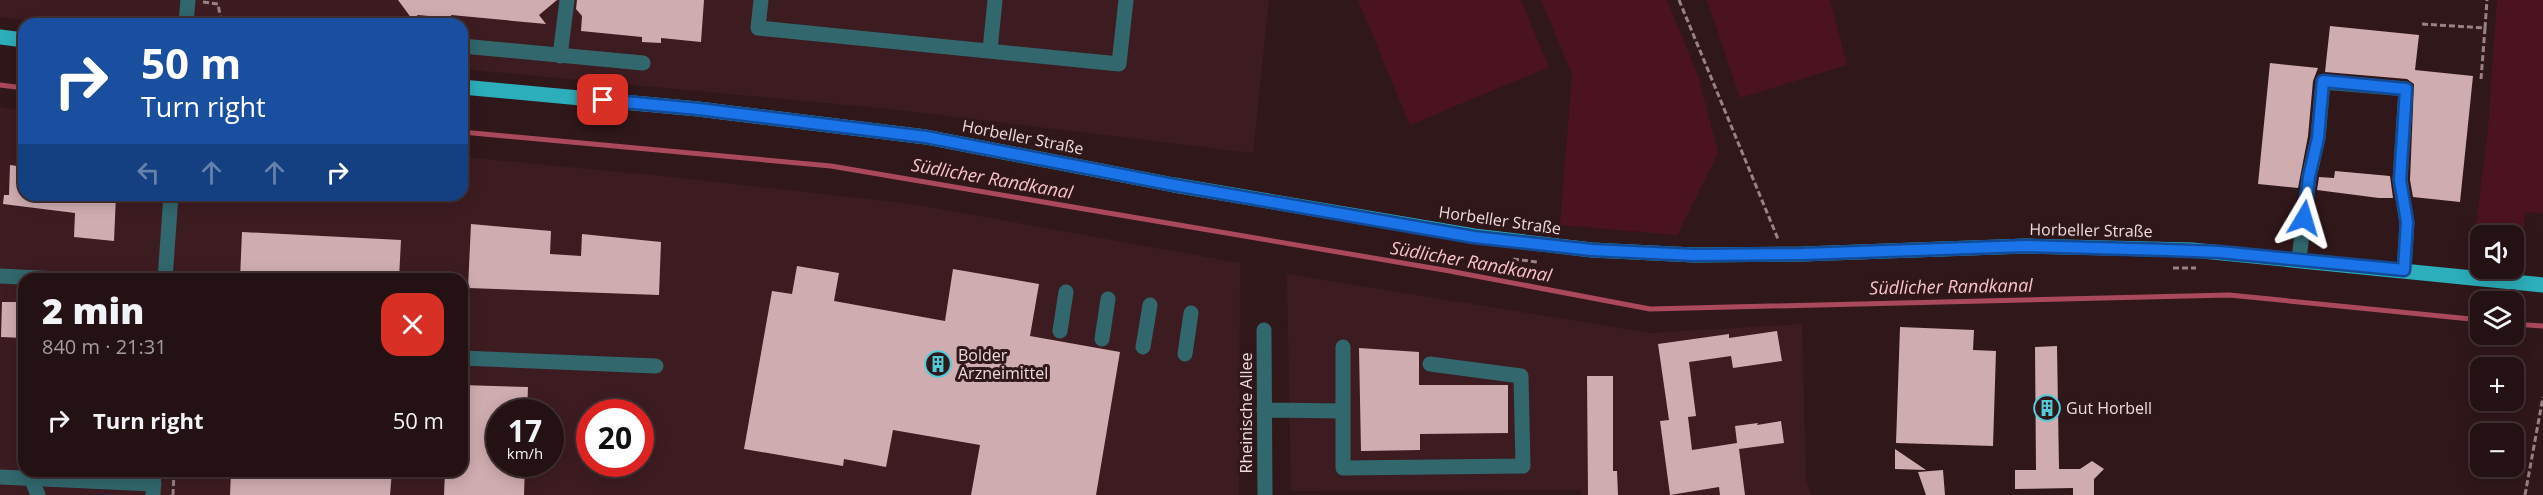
<!DOCTYPE html>
<meta charset="utf-8">
<style>
body{margin:0;font-family:"Open Sans",sans-serif;background:#301f22;color:#f1f3f6;height:100vh;display:flex;flex-direction:column;font-size:22px;white-space:nowrap}
*{box-sizing:border-box;margin:0}
p{font-size:20px;color:#a39da0}
.icon{flex:none;width:33px;height:33px;fill:none;stroke:currentColor;stroke-width:2;stroke-linecap:round;stroke-linejoin:round}
.map{position:relative;flex:1;overflow:hidden}
.side{position:absolute;left:18px;top:273px;width:450px;height:204px;display:flex;flex-direction:column;background:#241114;border-radius:18px;box-shadow:0 3px 15px #0003,0 0 0 2px #413134}
.side>*{flex:none}
.guide{position:absolute;left:18px;top:18px;width:450px;height:183px;border-radius:18px;box-shadow:0 3px 15px #0003,0 0 0 2px #413134;background:#1a4fa0;color:#fff;overflow:hidden}
.fabs{position:absolute;left:2470px;top:225px;display:grid;gap:12px}
.fabs a{display:grid;place-items:center;width:54px;height:54px;border-radius:12px;background:#241114;box-shadow:0 3px 15px #0003,0 0 0 2px #413134;font-size:30px}
.speed{position:absolute;left:486px;top:399px;display:flex;gap:12px;font-size:30px;font-weight:700;text-align:center}
.speed>*{display:grid;place-content:center;width:78px;height:78px;border-radius:50%;background:#241114;box-shadow:0 3px 15px #0003,0 0 0 2px #413134;line-height:1}
.speed small{font-size:15px;font-weight:400}
.speed .limit{border:9px solid #d22;background:#fff;color:#111}
.pin{position:absolute;display:grid;place-items:center;width:51px;height:51px;color:#fff;margin:-26px;border-radius:12px;box-shadow:0 3px 9px #0006}
.me{position:absolute;width:66px;margin:-33px;rotate:7deg;stroke-linejoin:round;filter:drop-shadow(0 0 4px #0008)}
.turn{display:flex;align-items:center;gap:21px;height:126px;padding:0 24px;font-size:27px}
.turn .icon{width:78px;height:78px;stroke-width:2.5}
.turn b{display:block;font-size:42px;line-height:51px}
.lanes{display:flex;align-items:center;height:57px;padding:0 24px;background:#0003;justify-content:center;gap:30px;direction:ltr}
.lanes .off{opacity:.35}
.round{display:grid;place-items:center;flex:none;width:63px;height:63px;border-radius:18px;background:#301f22}
.overview{display:flex;align-items:center;justify-content:space-between;height:102px;padding:0 24px}
h1{font-size:36px;font-weight:800;line-height:45px}
ul{padding:0;list-style:none}
li{display:flex;align-items:center;gap:18px;height:90px;padding:0 24px}
li div{flex:1}
li b{display:block;font-size:22px}
li em{font-style:normal}
.map>svg:first-child{display:block}
.built{fill:#3d1c21;fill-rule:evenodd}
.green{fill:#4b131f}
.lines{fill:none;stroke-linecap:round;stroke-linejoin:round}
.stream{stroke:#aa495b;stroke-width:5}
.building{fill:#cfacaf}
.path{stroke:#988285;stroke-width:3;stroke-dasharray:6 3;stroke-linecap:butt}
.minor{stroke:#31676d;stroke-width:15}
.major{stroke:#2caebb;stroke-width:15}
.route-casing{stroke:#114b97;stroke-width:15}
.route{stroke:#1a73e8;stroke-width:10}
.labels{text-anchor:middle;stroke-width:6;stroke-linejoin:round;paint-order:stroke}
.street-label{font-size:16px;fill:#eedbdd;stroke:#30171a}
.poi-label{font-size:16px;fill:#eedbdd;stroke:#30171a;text-anchor:start}
.water-label{font-size:18px;font-style:italic;fill:#fac3c9;stroke:#30171a}
</style>
<div class="map">
<svg width="2543" height="495" viewBox="0 0 2543 495">
<rect width="100%" height="100%" fill="#30171a"/>
<path class="built" d="M0,0H1269L1253,153L890,109L462,69V24H52L0,17Z
M0,107L24,111V195H462V157L662,176L912,204L1240,263L1239,495H0ZM24,279H462V471H24ZM500,412H550V464H500ZM590,412H640V464H590Z
M1287,274L1651,333L1802,324L1806,479L1811,495H1581L1580,490L1291,491Z"/>
<path class="green" d="M1358,0H1521L1549,67L1410,125Z
M1541,0H1667L1699,78L1718,153L1677,235L1560,225L1572,74Z
M1707,0H1830L1847,65L1740,98Z
M2497,0H2543V213L2525,212L2522,266L2514,265V236H2481V260L2472,259L2488,128Z"/>
<g class="lines">
<path class="stream" d="M0,85L24,88
M462,132L831,166L1444,270L1650,309L2229,295L2481,320
M2514,324L2543,326"/>
</g>
<path class="building" d="M398,0H557L539,15L546,24L451,15V18L418,15L412,19Z
M577,0H704L701,42L661,38V43L642,42V37L581,31L582,16L576,9Z
M2330,26L2419,35L2415,70L2473,76L2460,202L2413,197L2410,180L2414,84L2407,79L2325,72Z
M2270,63L2318,68L2313,81L2308,136L2298,188L2258,184Z
M10,165L24,167V195H116L114,241L74,237L75,213L3,204L4,195H9Z
M2335,171L2390,176L2393,198H2379L2317,190L2319,177L2334,178Z
M471,224L551,231L550,254L581,256L582,234L661,242L659,295L468,288Z
M242,232L401,240L399,279H240Z
M797,266L839,273L834,301L945,321L953,269L1039,284L1030,336L1120,352L1096,495H971L980,445L893,430L886,467L844,459L843,466L744,449L772,291L792,294Z
M2,302H24V338L1,337Z
M1900,327L1974,330L1973,350L1996,351L1993,446L1896,443Z
M1777,331L1782,361L1733,368L1731,356L1689,362L1696,416L1688,417L1692,450L1737,443L1735,426L1758,423L1757,425L1781,421L1784,443L1739,449L1745,495H1720L1719,487L1670,495L1660,421L1669,420L1658,344L1729,334V338Z
M2057,346L2059,469H2080L2092,461L2104,469L2094,479V495H2073V488L2015,489V470H2036L2035,347Z
M1359,348L1419,352V385H1508V433L1420,434V450L1361,451Z
M1587,376H1613V471H1617L1618,495H1588Z
M462,385L528,387L527,412H500V464H525L524,495H444L445,471H462Z
M1895,449L1926,470L1895,469Z
M1943,470L1945,495H1926L1918,472Z
M231,471H392L390,495H230Z"/>
<g class="lines">
<path class="path" d="M1679,0L1778,239
M203,2L218,4L221,21L229,22
M2422,24L2485,28L2487,0
M2481,79L2485,28
M1513,259L1537,262
M2173,268H2196
M173,495L174,471
M2525,495L2543,397"/>
<path class="minor" d="M761,0L758,28L1119,64L1126,0
M186,24L188,0
M245,24H247
M462,46L643,63
M990,50L995,0
M560,56L567,0
M2299,259L2309,177L2318,138L2323,82L2406,89L2400,180L2407,223L2404,270
M0,276L60,279
M165,279L171,195
M1264,330L1265,495
M1060,331L1066,292
M1102,339L1108,299
M1143,347L1150,305
M1343,347V411
M1185,354L1191,313
M462,358L656,366
M1264,410L1343,411V468L1523,466L1521,376L1430,364
M0,477L154,484
M31,478L38,495
M153,495L154,471"/>
<path class="major" d="M0,37L24,40
M462,87L698,109L926,137L1174,185L1474,236L1592,250L1694,255L1803,254L2026,246L2192,250L2543,285"/>
</g>
<g class="lines">
<g class="route-casing">
<path id="route" d="M603,100L698,109L926,137L1174,185L1474,237L1592,250L1694,255L1803,254L2026,246L2168,250L2219,252L2404,270L2407,222L2400,180L2406,89L2323,81L2318,138L2309,177L2304,218"/>
</g>
<use href="#route" class="route"/>
</g>
<defs>
<g id="building-ring" transform="scale(1.35)"><circle r="9.5" fill="#30171a" stroke="#52cbd8" stroke-width="1.5"/><path d="M-4-6H4V6H1V3H-1V6H-4ZM-2.5-4.3h1.7v1.8h-1.7ZM.8-4.3h1.7v1.8H.8ZM-2.5-1h1.7V.8h-1.7ZM.8-1h1.7V.8H.8Z" fill="#52cbd8"/></g>
</defs>
<g fill-rule="evenodd">
<use href="#building-ring" x="938" y="364"/>
<use href="#building-ring" x="2047" y="408"/>
</g>
<g class="labels">
<g class="street-label">
<text transform="translate(1023 137) rotate(11)" y="6">Horbeller Straße</text>
<text transform="translate(1500 220) rotate(8)" y="6">Horbeller Straße</text>
<text transform="translate(2091 230) rotate(1)" y="6">Horbeller Straße</text>
<text transform="translate(1246 413) rotate(-90)" y="6">Rheinische Allee</text>
</g>
<g class="poi-label">
<text x="958" y="361">Bolder<tspan x="958" dy="18">Arzneimittel</tspan></text>
<text x="2066" y="414">Gut Horbell</text>
</g>
<g class="water-label">
<text transform="translate(992 179) rotate(10)" y="6">Südlicher Randkanal</text>
<text transform="translate(1471 262) rotate(10)" y="6">Südlicher Randkanal</text>
<text transform="translate(1951 287) rotate(-1)" y="6">Südlicher Randkanal</text>
</g>
</g>
</svg>
<div class="fabs">
<a><svg class="icon" aria-label="sound" viewBox="0 0 24 24"><path d="M4 9h4l5-4v14l-5-4H4zM17 9q2 3 0 6"/></svg></a>
<a><svg class="icon" aria-label="layers" viewBox="0 0 24 24"><path d="M12 4l9 5-9 5-9-5zM3 14l9 5 9-5"/></svg></a>
<a>+</a>
<a>−</a>
</div>
<div class="speed"><div>17<small>km/h</small></div><div class="limit">20</div></div>
<div class="pin" style="left:603px;top:100px;background:#d93025"><svg class="icon" aria-label="arrive" viewBox="0 0 24 24"><path d="M6 21V4h12l-3 4 3 4H6"/></svg></div>
<svg class="me" style="left:2304px;top:218px" viewBox="-20 -20 40 40"><path d="M0-17L14 15 0 8-14 15z" fill="#1a73e8" stroke="#fff" stroke-width="4"/></svg>
<div class="guide">
<div class="turn"><svg class="icon" aria-label="right" viewBox="0 0 24 24"><path d="M7 20v-9h11M14 6l5 5-5 5"/></svg><div><b>50 m</b>Turn right</div></div>
<div class="lanes"><svg class="icon off" aria-label="left" viewBox="0 0 24 24"><path d="M17 20v-9H6M10 6l-5 5 5 5"/></svg><svg class="icon off" aria-label="ahead" viewBox="0 0 24 24"><path d="M12 20V5M6 11l6-6 6 6"/></svg><svg class="icon off" aria-label="ahead" viewBox="0 0 24 24"><path d="M12 20V5M6 11l6-6 6 6"/></svg><svg class="icon" aria-label="right" viewBox="0 0 24 24"><path d="M7 20v-9h11M14 6l5 5-5 5"/></svg></div>
</div>
<section class="side">
<div class="overview"><div><h1>2 min</h1><p>840 m · 21:31</p></div><a class="round" style="background:#d93025;color:#fff"><svg class="icon" aria-label="close" viewBox="0 0 24 24"><path d="M6 6l12 12M18 6L6 18"/></svg></a></div>
<ul>
<li><svg class="icon" aria-label="right" viewBox="0 0 24 24"><path d="M7 20v-9h11M14 6l5 5-5 5"/></svg><div><b>Turn right</b></div><em>50 m</em></li>
</ul>
</section>
</div>
